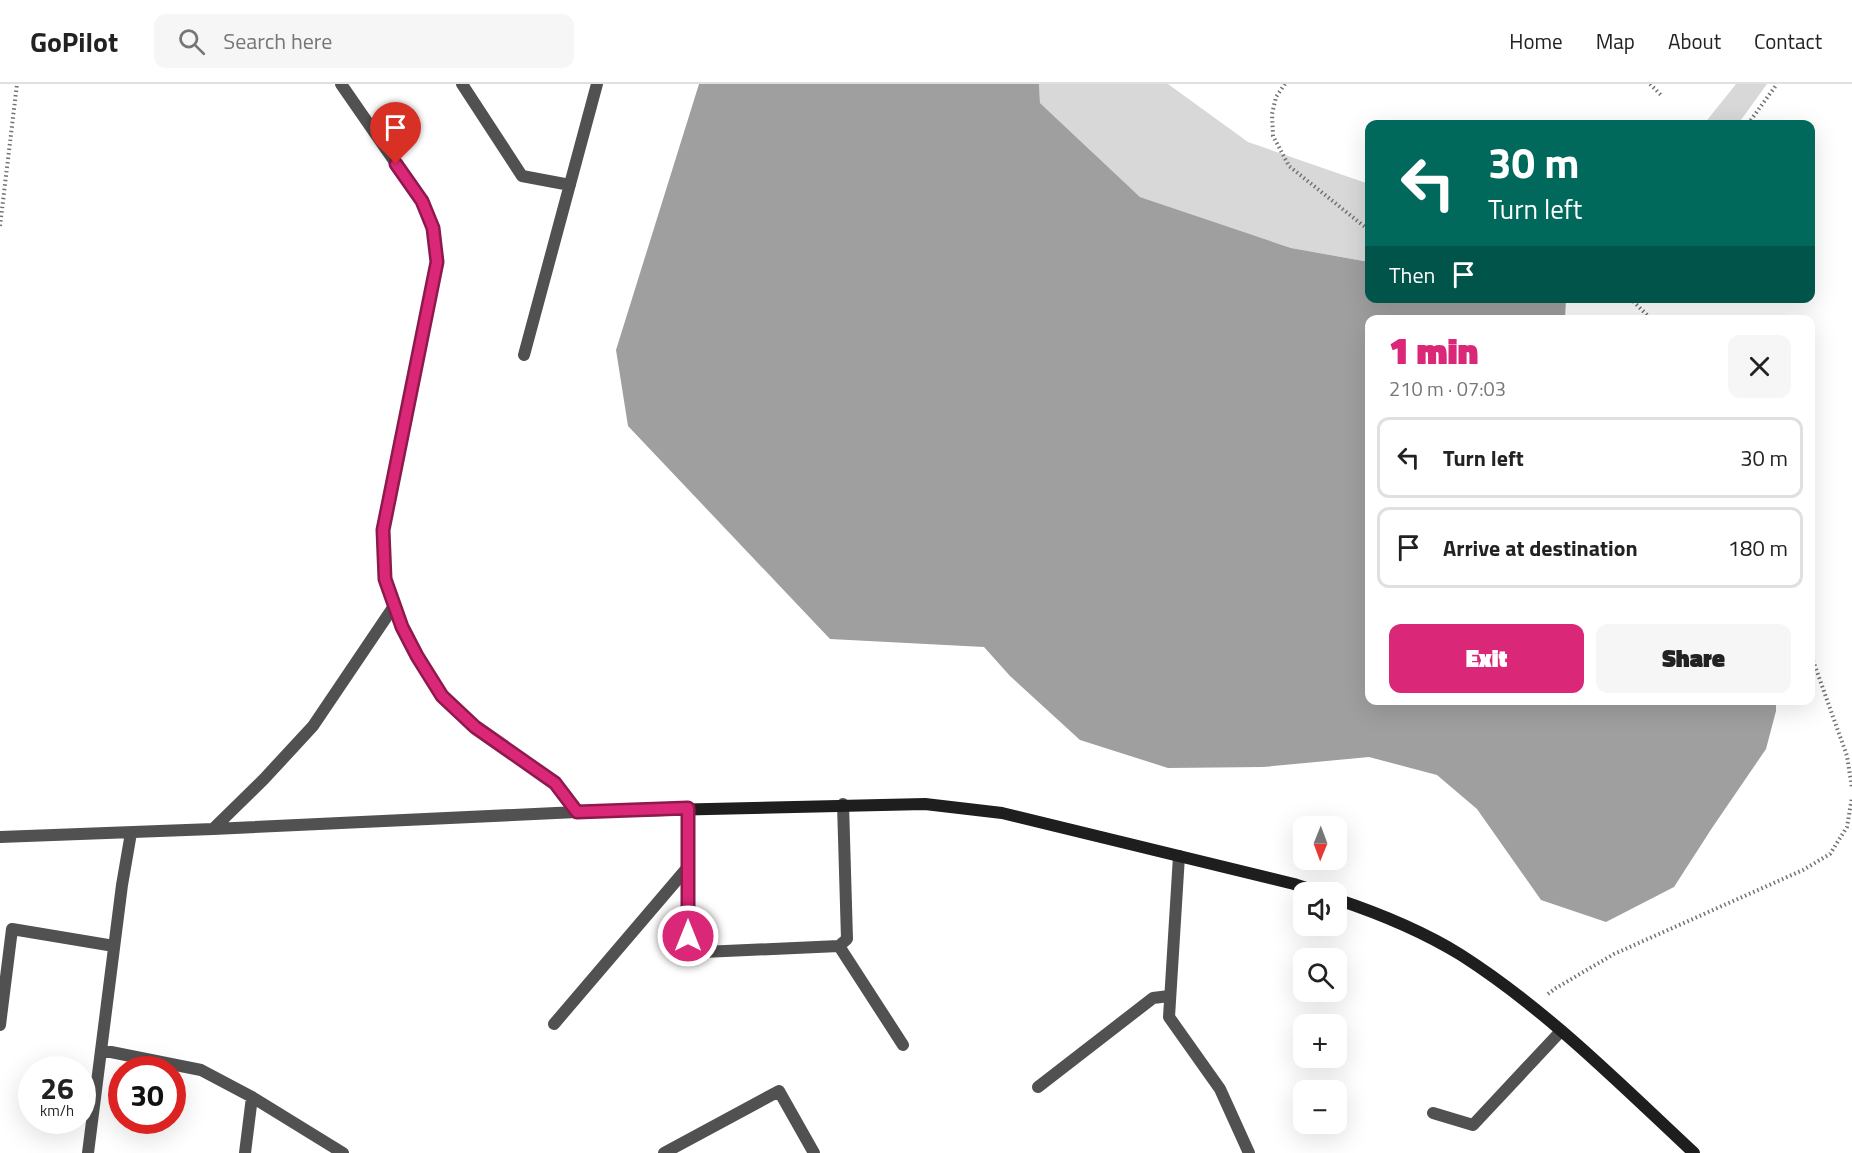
<!DOCTYPE html>
<meta charset="utf-8">
<style>
body{margin:0;font-family:"Titillium Web",sans-serif;background:#f6f6f6;color:#222;height:100vh;display:flex;flex-direction:column;font-size:22px;white-space:nowrap}
*{box-sizing:border-box;margin:0}
p{font-size:20px;color:#767676}
.icon{flex:none;width:33px;height:33px;fill:none;stroke:currentColor;stroke-width:2;stroke-linecap:round;stroke-linejoin:round}
.map{position:relative;flex:1;overflow:hidden}
.drawer{position:absolute;left:1365px;top:231px;width:450px;height:390px;display:flex;flex-direction:column;background:#fff;border-radius:12px;box-shadow:0 6px 24px #0002}
.drawer>*{flex:none}
.guide{position:absolute;left:1365px;top:36px;width:450px;height:183px;border-radius:12px;box-shadow:0 6px 24px #0002;background:#00695c;color:#fff;overflow:hidden}
.needle{width:39px;rotate:181deg}
.controls{position:absolute;left:1293px;top:732px;display:grid;gap:12px}
.controls a{display:grid;place-items:center;width:54px;height:54px;border-radius:12px;background:#fff;box-shadow:0 6px 24px #0002;font-size:30px}
.speed{position:absolute;left:18px;top:972px;display:flex;gap:12px;font-size:30px;font-weight:700;text-align:center}
.speed>*{display:grid;place-content:center;width:78px;height:78px;border-radius:50%;background:#fff;box-shadow:0 6px 24px #0002;line-height:1}
.speed small{font-size:15px;font-weight:400}
.speed .limit{border:9px solid #d22;background:#fff;color:#111}
.pin{position:absolute;display:grid;place-items:center;width:51px;height:51px;color:#fff;margin:-62px -26px;border-radius:50% 50% 50% 0;rotate:-45deg;box-shadow:0 0 6px #0007}
.pin .icon{rotate:45deg}
.me{position:absolute;width:66px;margin:-33px;rotate:0deg;stroke-linejoin:round;filter:drop-shadow(0 0 4px #0008)}
.turn{display:flex;align-items:center;gap:21px;height:126px;padding:0 24px;font-size:27px}
.turn .icon{width:78px;height:78px;stroke-width:2.5}
.turn b{display:block;font-size:42px;line-height:51px}
.then{display:flex;align-items:center;height:57px;padding:0 24px;background:#0003;gap:12px;font-size:22px}
.round{display:grid;place-items:center;flex:none;width:63px;height:63px;border-radius:12px;background:#f6f6f6}
.head{display:flex;align-items:center;justify-content:space-between;height:102px;padding:0 24px}
h1{font-size:36px;font-weight:800;line-height:45px;color:#db2777}
.cta{display:flex;gap:12px;margin-top:auto;padding:12px 24px}
.cta a{flex:1;height:69px;border-radius:12px;background:#db2777;color:#fff;font-size:24px;font-weight:800;line-height:69px;text-align:center}
.cta a+a{background:#f6f6f6;color:#222}
ul{padding:0;list-style:none}
li{display:flex;align-items:center;gap:18px;height:81px;margin:0 12px 9px;padding:0 12px;border:3px solid #e0e0e0;border-radius:12px}
li div{flex:1}
li b{display:block;font-size:22px}
li em{font-style:normal}
header{display:flex;align-items:center;gap:36px;box-sizing:border-box;height:84px;padding:0 30px;background:#fff;border-bottom:2px solid #e0e0e0}
header strong{font-size:28px}
nav{display:flex;gap:33px;margin-inline-start:auto;font-size:21px}
.search{width:420px;height:54px;background:#f6f6f6;display:flex;align-items:center;gap:15px;box-sizing:border-box;padding:0 21px;border-radius:12px;color:#767676;font-size:22px}
.map>svg:first-child{display:block}
.green{fill:#d8d8d8}
.water{fill:#9f9f9f}
.lines{fill:none;stroke-linecap:round;stroke-linejoin:round}
.path{stroke:#737373;stroke-width:4;stroke-dasharray:1.5 3;stroke-linecap:butt}
.street{stroke:#515151;stroke-width:12}
.secondary{stroke:#1e1e1e;stroke-width:12}
.route-casing{stroke:#8e194d;stroke-width:15}
.route{stroke:#db2777;stroke-width:10}
</style>
<header>
<strong>GoPilot</strong>
<div class="search"><svg class="icon" aria-label="search" viewBox="0 0 24 24"><circle cx="10" cy="10" r="6"/><path d="M15 15l6 6"/></svg>Search here</div>
<nav><a>Home</a><a>Map</a><a>About</a><a>Contact</a></nav>
</header>
<div class="map">
<svg width="1852" height="1069" viewBox="0 0 1852 1069">
<rect width="100%" height="100%" fill="#fff"/>
<path class="green" d="M1039,0H1168L1248,58L1369,100V178L1291,164L1140,113L1040,19Z
M1736,0H1767L1738,40H1704Z"/>
<path class="water" d="M699,0H1039L1040,19L1140,113L1291,164L1369,178L1370,214L1566,215L1565,235L1370,236V616L1776,617V627L1766,665L1712,744L1674,803L1606,838L1541,816L1477,725L1437,691L1369,673L1263,683L1168,684L1080,656L1010,592L984,563L830,555L628,342L616,266Z"/>
<g class="lines">
<path class="path" d="M1285,0L1276,13L1272,30L1273,52L1289,82L1370,147
M1650,0L1662,12
M1748,40L1777,0
M0,142L17,0
M1630,214L1652,236
M1810,568L1847,672L1852,704
M1548,910L1556,904L1614,870L1803,786L1830,770L1847,743L1852,713"/>
<path class="street" d="M341,0L422,117L433,144L437,178L383,446L385,495L402,543L417,572L442,612L475,643L555,699L577,728
M462,0L522,92L570,101
M524,271L597,0
M688,724V852L703,868L839,862L847,855L843,720
M213,745L264,695L313,642L394,522
M0,753L213,745L577,728
M1179,772L1169,933L1220,1005L1249,1069
M839,862L903,961
M554,940L688,783
M0,941L12,845L114,862
M101,966L201,986L252,1013L343,1069
M1038,1003L1153,914L1169,912
M1433,1029L1473,1041L1561,947
M88,1069L122,801L131,749
M245,1069L252,1013
M664,1069L779,1007L814,1069"/>
<path class="secondary" d="M577,728L925,720L1002,729L1294,800L1318,808
M1336,815C1378,829 1424,848 1461,871C1547,926 1620,1000 1694,1069"/>
</g>
<g class="lines">
<g class="route-casing">
<path id="route" d="M396,80L422,117L433,144L437,178L383,446L385,495L402,543L417,572L442,612L475,643L555,699L577,728L688,724V852"/>
</g>
<use href="#route" class="route"/>
</g>
</svg>
<div class="controls">
<a><svg class="needle" viewBox="-14 -14 28 28"><path d="M0-13l5 13h-10z" fill="#e53935"/><path d="M0 13l5-13h-10z" fill="#767676"/></svg></a>
<a><svg class="icon" aria-label="sound" viewBox="0 0 24 24"><path d="M4 9h4l5-4v14l-5-4H4zM17 9q2 3 0 6"/></svg></a>
<a><svg class="icon" aria-label="search" viewBox="0 0 24 24"><circle cx="10" cy="10" r="6"/><path d="M15 15l6 6"/></svg></a>
<a>+</a>
<a>−</a>
</div>
<div class="speed"><div>26<small>km/h</small></div><div class="limit">30</div></div>
<div class="pin" style="left:396px;top:80px;background:#d93025"><svg class="icon" aria-label="arrive" viewBox="0 0 24 24"><path d="M6 21V4h12l-3 4 3 4H6"/></svg></div>
<svg class="me" style="left:688px;top:852px" viewBox="-20 -20 40 40"><circle r="17" fill="#db2777" stroke="#fff" stroke-width="3"/><path d="M0-11L8 9 0 5-8 9z" fill="#fff"/></svg>
<div class="guide">
<div class="turn"><svg class="icon" aria-label="left" viewBox="0 0 24 24"><path d="M17 20v-9H6M10 6l-5 5 5 5"/></svg><div><b>30 m</b>Turn left</div></div>
<div class="then">Then<svg class="icon" aria-label="arrive" viewBox="0 0 24 24"><path d="M6 21V4h12l-3 4 3 4H6"/></svg></div>
</div>
<section class="drawer">
<div class="head"><div><h1>1 min</h1><p>210 m · 07:03</p></div><a class="round"><svg class="icon" aria-label="close" viewBox="0 0 24 24"><path d="M6 6l12 12M18 6L6 18"/></svg></a></div>
<ul>
<li><svg class="icon" aria-label="left" viewBox="0 0 24 24"><path d="M17 20v-9H6M10 6l-5 5 5 5"/></svg><div><b>Turn left</b></div><em>30 m</em></li>
<li><svg class="icon" aria-label="arrive" viewBox="0 0 24 24"><path d="M6 21V4h12l-3 4 3 4H6"/></svg><div><b>Arrive at destination</b></div><em>180 m</em></li>
</ul>
<div class="cta"><a>Exit</a><a>Share</a></div>
</section>
</div>
